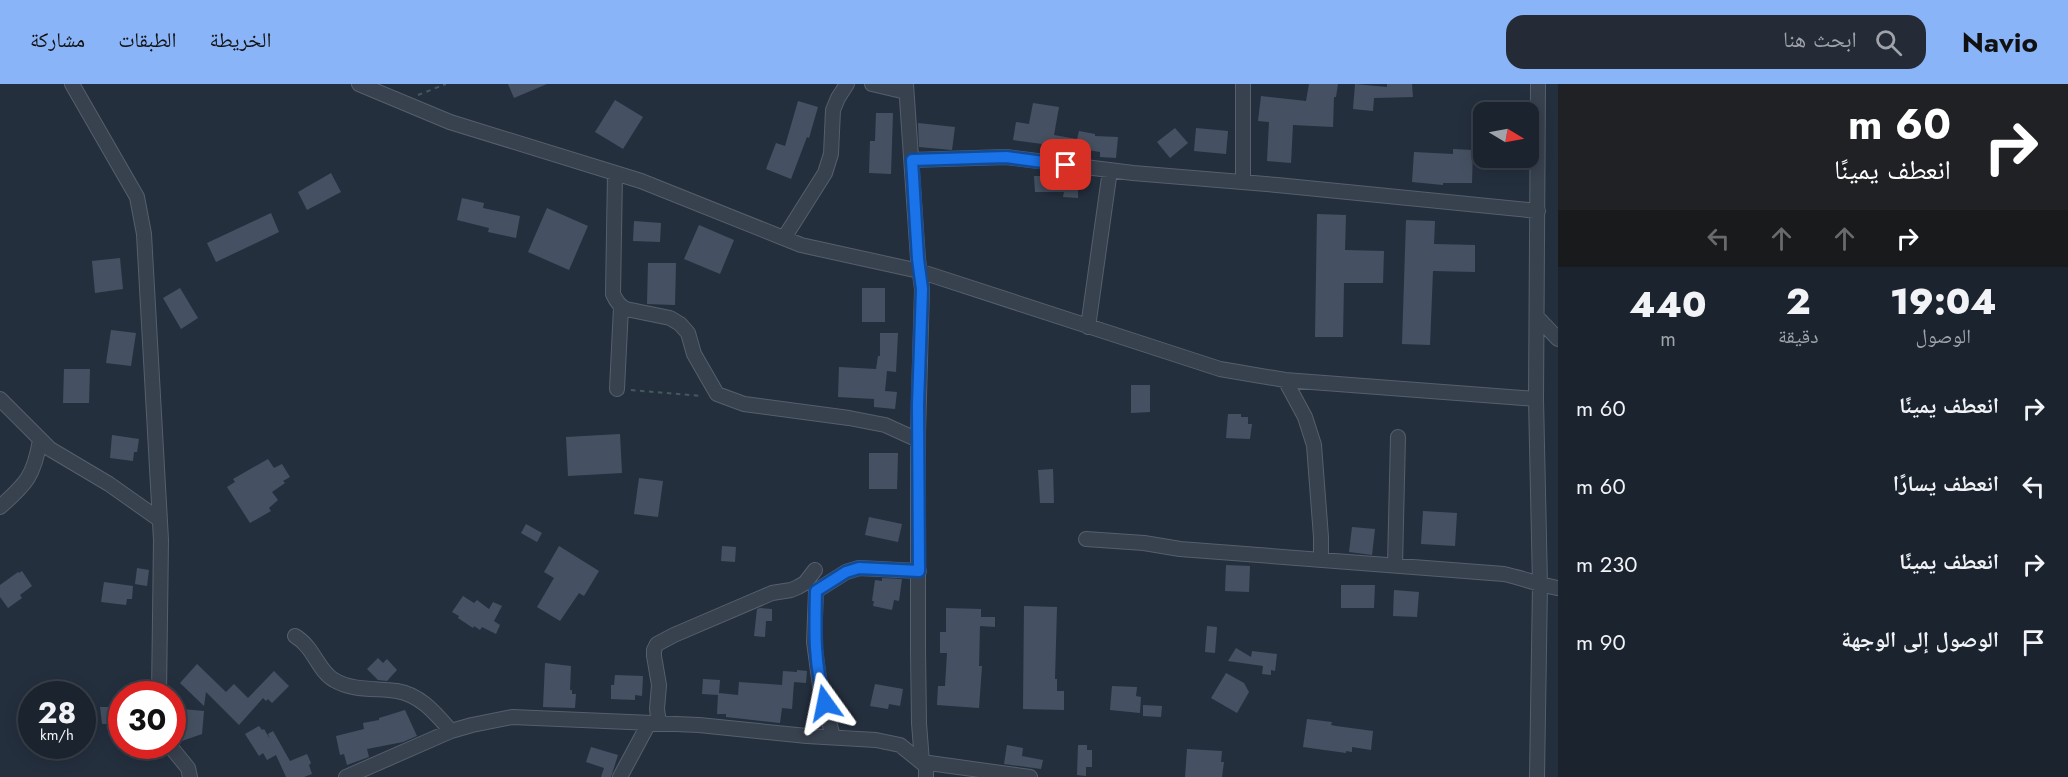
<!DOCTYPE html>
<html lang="ar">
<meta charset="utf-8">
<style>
body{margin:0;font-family:Jost,"Noto Naskh Arabic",sans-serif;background:#242b36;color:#f1f3f6;direction:rtl;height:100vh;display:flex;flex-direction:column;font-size:22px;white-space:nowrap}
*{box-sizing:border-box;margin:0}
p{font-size:20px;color:#a0a4aa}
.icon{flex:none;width:33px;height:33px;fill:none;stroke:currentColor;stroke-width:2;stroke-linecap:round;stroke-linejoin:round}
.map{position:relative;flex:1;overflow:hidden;direction:ltr}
.side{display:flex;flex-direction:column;background:#1b232e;width:510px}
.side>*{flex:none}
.guide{background:#202124;color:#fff;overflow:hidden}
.needle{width:39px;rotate:100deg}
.buttons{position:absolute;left:1473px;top:18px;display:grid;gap:12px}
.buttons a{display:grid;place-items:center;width:66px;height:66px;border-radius:12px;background:#1b232e;box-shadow:0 3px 15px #0003,0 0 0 2px #39404a;font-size:30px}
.speed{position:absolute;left:18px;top:597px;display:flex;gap:12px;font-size:30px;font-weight:700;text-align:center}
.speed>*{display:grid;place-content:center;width:78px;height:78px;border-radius:50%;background:#1b232e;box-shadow:0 3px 15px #0003,0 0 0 2px #39404a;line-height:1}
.speed small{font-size:15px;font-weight:400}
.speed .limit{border:9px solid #d22;background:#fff;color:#111}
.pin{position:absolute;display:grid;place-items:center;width:51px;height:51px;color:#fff;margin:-26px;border-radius:12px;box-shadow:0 3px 9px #0006}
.me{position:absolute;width:66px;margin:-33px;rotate:348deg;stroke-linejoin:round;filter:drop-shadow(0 0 4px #0008)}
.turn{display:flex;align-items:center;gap:21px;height:126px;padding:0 18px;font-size:27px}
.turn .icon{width:78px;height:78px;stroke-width:2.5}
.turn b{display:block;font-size:42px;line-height:51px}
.lanes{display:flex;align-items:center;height:57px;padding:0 18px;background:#0003;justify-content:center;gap:30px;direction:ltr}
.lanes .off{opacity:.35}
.eta{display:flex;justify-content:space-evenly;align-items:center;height:102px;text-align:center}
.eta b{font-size:36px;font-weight:800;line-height:42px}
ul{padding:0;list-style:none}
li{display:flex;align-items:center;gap:18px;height:78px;padding:0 18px}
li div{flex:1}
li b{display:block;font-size:22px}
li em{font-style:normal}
header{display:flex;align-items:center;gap:36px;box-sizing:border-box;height:84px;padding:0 30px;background:#8ab4f8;color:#111}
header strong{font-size:28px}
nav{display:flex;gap:33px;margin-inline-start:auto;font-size:21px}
.search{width:420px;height:54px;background:#242b36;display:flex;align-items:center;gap:15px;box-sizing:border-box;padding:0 21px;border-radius:18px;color:#a0a4aa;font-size:22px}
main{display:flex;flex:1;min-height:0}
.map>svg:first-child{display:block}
.building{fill:#455162}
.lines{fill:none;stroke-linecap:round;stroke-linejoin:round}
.minor-casing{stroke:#565f6c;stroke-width:16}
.path{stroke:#44595c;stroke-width:2;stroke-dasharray:4.5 4.5;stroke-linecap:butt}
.minor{stroke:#38414e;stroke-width:14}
.route-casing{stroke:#114b97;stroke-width:15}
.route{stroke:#1a73e8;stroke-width:10}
</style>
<header>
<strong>Navio</strong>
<div class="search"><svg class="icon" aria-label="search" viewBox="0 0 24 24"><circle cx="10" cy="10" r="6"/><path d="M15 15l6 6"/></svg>ابحث هنا</div>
<nav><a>الخريطة</a><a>الطبقات</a><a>مشاركة</a></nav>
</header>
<main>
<section class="side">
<div class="guide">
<div class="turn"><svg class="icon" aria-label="right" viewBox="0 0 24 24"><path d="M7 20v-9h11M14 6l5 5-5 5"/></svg><div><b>60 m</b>انعطف يمينًا</div></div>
<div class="lanes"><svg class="icon off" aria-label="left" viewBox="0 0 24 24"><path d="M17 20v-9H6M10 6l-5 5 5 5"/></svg><svg class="icon off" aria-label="ahead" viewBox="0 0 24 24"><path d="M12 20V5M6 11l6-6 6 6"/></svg><svg class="icon off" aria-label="ahead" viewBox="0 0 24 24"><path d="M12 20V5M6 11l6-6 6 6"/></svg><svg class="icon" aria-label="right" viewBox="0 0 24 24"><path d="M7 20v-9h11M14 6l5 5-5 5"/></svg></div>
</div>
<div class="eta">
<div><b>19:04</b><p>الوصول</p></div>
<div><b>2</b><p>دقيقة</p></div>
<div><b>440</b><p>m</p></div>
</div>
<ul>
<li><svg class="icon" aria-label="right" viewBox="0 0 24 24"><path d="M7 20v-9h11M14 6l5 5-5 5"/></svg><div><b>انعطف يمينًا</b></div><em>60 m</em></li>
<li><svg class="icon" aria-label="left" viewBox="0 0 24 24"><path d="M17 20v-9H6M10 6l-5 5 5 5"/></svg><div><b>انعطف يسارًا</b></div><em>60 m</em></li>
<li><svg class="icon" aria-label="right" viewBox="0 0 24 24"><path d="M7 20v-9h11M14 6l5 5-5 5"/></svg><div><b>انعطف يمينًا</b></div><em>230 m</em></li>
<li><svg class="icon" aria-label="arrive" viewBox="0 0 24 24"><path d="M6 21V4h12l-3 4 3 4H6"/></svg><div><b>الوصول إلى الوجهة</b></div><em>90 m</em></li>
</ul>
</section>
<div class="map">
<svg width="1558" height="693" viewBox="0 0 1558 693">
<rect width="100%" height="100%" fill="#242f3e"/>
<path class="building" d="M508,0H547L514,14Z
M1309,0H1338L1336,13H1334L1333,43L1293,41L1291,79L1267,77L1269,38L1258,37L1261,12L1306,17Z
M1355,0L1387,3V0H1412L1413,13L1374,14L1373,27L1353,25Z
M615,16L643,33L623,65L595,48Z
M798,17L818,23L809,54L807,53L791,95L766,85L776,59L785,62Z
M1033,19L1059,23L1054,51L1077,55L1079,47L1095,50V52L1118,53L1116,74L1100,73V68L1062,62L1060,71L1040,68L1042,60L1013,56L1016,38L1029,40Z
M876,29H893L891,90L869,89L870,57H875Z
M918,39L955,43L952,66L919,63Z
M1175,44L1188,59L1170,74L1157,58Z
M1196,44L1228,47L1226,70L1194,67Z
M1453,65L1473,66L1472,99H1443V101L1412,98L1414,68L1453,70Z
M331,89L341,108L307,126L298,108Z
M1034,92H1049V95L1078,97V114L1063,113L1064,108H1035Z
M462,114L484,119L483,124L520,132L516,154L488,148L489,144L457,136Z
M547,124L588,142L569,186L528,168Z
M271,129L279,148L216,178L207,159Z
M1317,130L1346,131L1345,166L1384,167L1383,199H1344L1343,253H1315Z
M1406,136L1435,137L1434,160L1475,161V188L1433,187L1430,261L1402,260Z
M634,137L661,139L660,158L633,157Z
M699,141L734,156L720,190L684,175Z
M120,174L123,205L95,209L92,177Z
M648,179H676L675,221L647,220Z
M180,204L198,234L181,245L163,214Z
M862,204H885V238H862Z
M111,246L136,249L131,282L106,279Z
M880,249H898L896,288L887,287L885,307L897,308L895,325L874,323V315L838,313L839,283L876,285L878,272H880Z
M64,285H90L89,319H63Z
M1131,301H1150V328L1131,329Z
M1228,330H1241V333H1248V340H1252L1250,355L1226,354Z
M620,350L622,389L568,392L566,353Z
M112,351L139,355L137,368H134L133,377L110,374Z
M869,369H898L897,405H869Z
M268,375L274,384L282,380L290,393L283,397L285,399L272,408L278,416L269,424L271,427L250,439L227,403L235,398L233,395Z
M1053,385L1054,419H1040L1038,386Z
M639,394L663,397L658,433L634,430Z
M1423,427L1457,429L1455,462L1421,460Z
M869,433L902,440L898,458L865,451Z
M526,440L542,449L537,458L521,449Z
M1352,443L1375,445L1372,471L1349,468Z
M559,462L599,487L584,512L579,509L560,537L537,523L554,494L544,488Z
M722,462L736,463L735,478L721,477Z
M1226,481L1250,482L1249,508L1225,507Z
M137,484L149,486L147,502L135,500Z
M22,487L32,502L20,511L22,514L8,524L0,513V501L18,488L19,489Z
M882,494L902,495L899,517L894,516L892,526L873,522L874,517H872L875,496L882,497Z
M104,498L133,502L132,515H127L126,521L101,518Z
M1341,501H1375L1374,524H1341Z
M1394,506L1419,508L1417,533L1393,532Z
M463,512L474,519L477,516L489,525L493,518L502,522L494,537L500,541L496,550L482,543L480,546L474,542L473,544L458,534L459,532L452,528Z
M1024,522L1057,523L1055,595H1057V607H1064V626L1023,625Z
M760,524L772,525V537H766L765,553L754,552L757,525Z
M946,524L981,525V533H995V543L980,542L979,582H982L979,624L937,621L938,602H945L947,569H940V548H946Z
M1207,542L1217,543L1215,569L1205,568Z
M1236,564L1251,573L1252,567L1277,570L1275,587L1271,586V591L1262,590L1263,582L1228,577Z
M378,574L383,579L387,575L397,586L387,597L378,596L367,585Z
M545,579L571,582L570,606H572V610H576L575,624L543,623Z
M197,580L226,608L234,600L248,614L274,587L289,602L272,619L268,615L266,617L263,614L239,641L206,608L204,622L180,599Z
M797,586L807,587L806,599L794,598L792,625L782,624L780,639L726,633V630H717L718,611L702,610L703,595L720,596L719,609L738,611L739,598L782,601L783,587L797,588Z
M1226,589L1244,599L1249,608L1237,629L1211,614Z
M615,591L643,592L642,612L635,611V616L611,615V601H614Z
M875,600L903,605L900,622L889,620L888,625L870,622Z
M1112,602L1137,603L1136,612L1141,613L1140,629L1110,626Z
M1143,621L1162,622L1161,633L1143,632Z
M100,623H121V653L109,652L107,640H102Z
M182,625L204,627L202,650L179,658Z
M405,626L417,652L403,658L367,665L369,673L347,681L344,670L340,671L336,652L364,645L363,639L379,636V634Z
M1307,635L1332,638L1331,641L1336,642L1373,647L1371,666L1352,663V668L1346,667V669L1303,663Z
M259,642L262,646L264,645L270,655L268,650L273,647L290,677L307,670L311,679L309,681L312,690L304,693H286L276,671L267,676L263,669L259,672L245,650Z
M1007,661L1023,664L1022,672L1043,676L1041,685L1004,680Z
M1078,661H1087V666H1092V683H1086V692L1077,691Z
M591,663L618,671L611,693H601L604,684L586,678Z
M1187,665L1222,667L1221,678H1224L1222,693H1185Z"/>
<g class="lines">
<g class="minor-casing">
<path id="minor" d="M72,0L137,113L144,150L161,456L159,610
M359,0L450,38L641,97L801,161L919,187L1220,285L1285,296L1536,315
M872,0L906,8
M906,0L918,175L922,205L918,349V568L919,639L922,678
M1243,0V98
M912,76L1006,73L1133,89L1277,101L1538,127
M615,89L613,210C616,217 619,222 626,225L670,234L680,240L688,249L694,270L717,310L744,320L849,334L885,341L918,356
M784,154L825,89L831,70L833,26L838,14L847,0
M1538,234L1558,255
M1088,243L1110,86
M1285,296L1305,333L1314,361L1321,453V475
M617,305L621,223
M0,315L50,365L109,400L160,436
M0,423C26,400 34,392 40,356
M1086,455L1144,459L1180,465L1504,490C1523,494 1539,501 1558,504
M1395,481L1398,353
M295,552C314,563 318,587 334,596C352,607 376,604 397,607C421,611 436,630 451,647
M659,639L657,625L659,601L654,572V566L657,560L674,551L772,509L791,506L798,503L805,499L815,486
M833,653L820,602L814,558L816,507L846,488L859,484L919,487
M170,662L188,684L190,693
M922,678L1030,693
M346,693L451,647L472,641L512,633L699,641L807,652L876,656L900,661L926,682V693
M620,693L649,639
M1537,693L1540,501L1536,315L1538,0"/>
</g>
<path class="path" d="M418,11L446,0
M631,306L702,312"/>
<use href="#minor" class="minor"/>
</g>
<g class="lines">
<g class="route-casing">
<path id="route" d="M825,619C814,579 815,548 816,507L846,488L859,484L919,487L918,321L922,205L918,175L912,76L1006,73L1066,81"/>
</g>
<use href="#route" class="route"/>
</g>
</svg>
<div class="buttons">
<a><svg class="needle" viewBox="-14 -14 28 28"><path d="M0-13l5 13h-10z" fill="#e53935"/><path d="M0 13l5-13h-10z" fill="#a0a4aa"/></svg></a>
</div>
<div class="speed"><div>28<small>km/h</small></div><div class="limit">30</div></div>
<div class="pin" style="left:1066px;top:81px;background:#d93025"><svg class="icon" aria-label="arrive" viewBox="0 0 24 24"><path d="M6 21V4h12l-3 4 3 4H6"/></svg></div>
<svg class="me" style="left:825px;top:619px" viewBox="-20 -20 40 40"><path d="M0-17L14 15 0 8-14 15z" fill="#1a73e8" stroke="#fff" stroke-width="4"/></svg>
</div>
</main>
